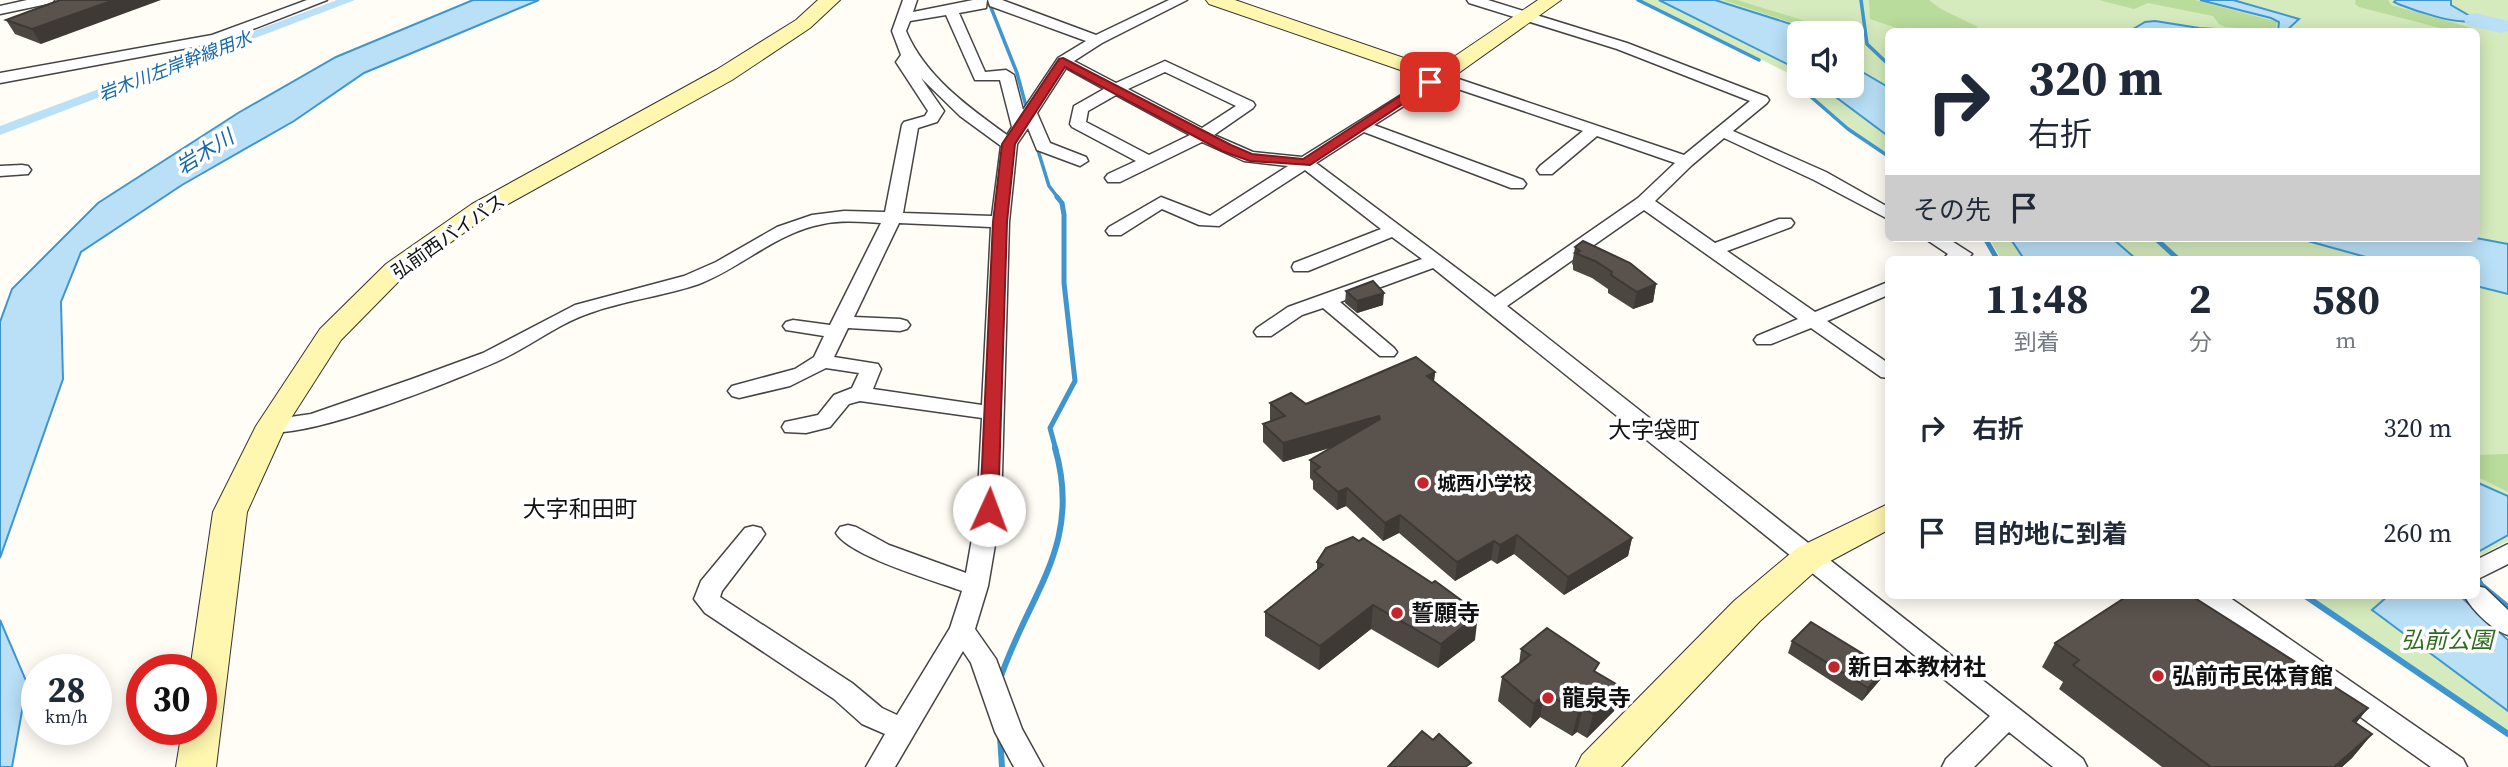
<!DOCTYPE html>
<html lang="ja">
<meta charset="utf-8">
<style>
body{margin:0;font-family:"Source Serif 4","Noto Sans JP",serif;background:#f6f6f7;color:#1f2937;height:100vh;display:flex;flex-direction:column;font-size:26px;white-space:nowrap}
*{box-sizing:border-box;margin:0}
p{font-size:23px;color:#747a83}
.icon{flex:none;width:38px;height:38px;fill:none;stroke:currentColor;stroke-width:2;stroke-linecap:round;stroke-linejoin:round}
.map{position:relative;flex:1;overflow:hidden}
.panel{position:absolute;left:1885px;top:256px;width:595px;height:343px;display:flex;flex-direction:column;background:#fff;border-radius:10px;box-shadow:0 4px 18px #0003}
.panel>*{flex:none}
.hud{position:absolute;left:1885px;top:28px;width:595px;height:214px;border-radius:10px;box-shadow:0 4px 18px #0003;background:#fff;color:#1f2937;overflow:hidden}
.tools{position:absolute;left:1787px;top:21px;display:grid;gap:14px}
.tools a{display:grid;place-items:center;width:77px;height:77px;border-radius:10px;background:#fff;box-shadow:0 4px 18px #0003;font-size:35px}
.speed{position:absolute;left:21px;top:654px;display:flex;gap:14px;font-size:35px;font-weight:700;text-align:center}
.speed>*{display:grid;place-content:center;width:91px;height:91px;border-radius:50%;background:#fff;box-shadow:0 4px 18px #0003;line-height:1}
.speed small{font-size:18px;font-weight:400}
.speed .limit{border:10px solid #d22;background:#fff;color:#111}
.pin{position:absolute;display:grid;place-items:center;width:60px;height:60px;color:#fff;margin:-30px;border-radius:14px;box-shadow:0 4px 10px #0006}
.me{position:absolute;width:77px;margin:-38px;rotate:2deg;stroke-linejoin:round;filter:drop-shadow(0 0 5px #0008)}
.turn{display:flex;align-items:center;gap:24px;height:147px;padding:0 28px;font-size:32px}
.turn .icon{width:91px;height:91px;stroke-width:2.5}
.turn b{display:block;font-size:49px;line-height:60px}
.then{display:flex;align-items:center;height:66px;padding:0 28px;background:#0003;gap:14px;font-size:26px}
.eta{display:flex;justify-content:space-evenly;align-items:center;height:119px;text-align:center}
.eta b{font-size:42px;font-weight:700;line-height:49px}
ul{padding:0;list-style:none}
li{display:flex;align-items:center;gap:21px;height:105px;padding:0 28px}
li div{flex:1}
li b{display:block;font-size:26px}
li em{font-style:normal}
.map>svg:first-child{display:block}
.green{fill:#d5ebbd}
.forest{fill:#b9dc9c}
.water{fill:#b9e0f7;stroke:#3f96cf;stroke-width:2}
.lines{fill:none;stroke-linecap:round;stroke-linejoin:round}
.stream-far2{stroke:#3f96cf;stroke-width:3.5}
.stream-far1{stroke:#3f96cf;stroke-width:5}
.stream{stroke:#3f96cf;stroke-width:6}
.canal{fill:#b9e0f7;fill-rule:evenodd}
.river{fill:#b9e0f7;fill-rule:evenodd}
.street-casing{stroke:#444;stroke-width:3}
.secondary-casing{stroke:#333;stroke-width:2}
.street{fill:#fff;fill-rule:evenodd}
.secondary{fill:#fff6b0;fill-rule:evenodd}
.wall{fill:#4d4742}
.shaded-wall{fill:#3f3936}
.building{fill:#5a524d;stroke:#3f3936;stroke-width:2}
.route{fill:#c4262e;stroke:#7f191e;stroke-width:2}
.poi-dot{fill:#c4262e;stroke:#fff;stroke-width:2.5}
.labels{text-anchor:middle;stroke-width:7;stroke-linejoin:round;paint-order:stroke}
.far-water-label{font-size:18px;font-style:italic;fill:#1768a6;stroke:#fff}
.street-label{font-size:19px;fill:#111;stroke:#fff}
.poi-label{font-size:19px;font-weight:bold;fill:#111;stroke:#fff;text-anchor:start}
.water-label{font-size:21px;font-style:italic;fill:#1768a6;stroke:#fff}
.quarter-label{font-size:23px;fill:#111;stroke:#fff}
.near-poi-label{font-size:23px;font-weight:bold;fill:#111;stroke:#fff;text-anchor:start}
.near-park-label{font-size:23px;font-style:italic;fill:#2f6b1f;stroke:#fff}
</style>
<div class="map">
<svg width="2508" height="767" viewBox="0 0 2508 767">
<rect width="100%" height="100%" fill="#fffdf5"/>
<path class="green" d="M1641,0H2508V541L2476,558V259H2001L1989,238H2476V32H1888V154L1849,128L1801,86H1852V33H1799V84L1786,72Z
M2308,595H2460L2508,639V731Z"/>
<path class="forest" d="M1723,0H1737L1815,24L1808,28Z
M1869,0H1929L1941,9L1978,27L1972,31H1905L1870,19Z
M2099,0H2195L2274,21L2277,22L2275,31L2225,27L2219,24L2213,16L2148,3L2134,9Z
M2356,0H2388L2391,5L2472,28L2469,31H2452L2359,7L2355,4Z
M2508,454V492L2476,476V455Z"/>
<path class="water" d="M473,0H539L364,73L294,121L182,185L81,252L61,302L63,379L0,558V322L12,289L98,203L238,113L336,57Z
M1659,0H1715L1819,33H1799V70Z
M2200,0H2233L2299,19L2286,31H2278L2279,22L2271,18Z
M2396,0H2451V5L2475,19C2464,28 2413,10 2398,4L2394,2Z
M2155,21L2199,28L2251,31H2130L2145,22Z
M1852,66L1888,87V136L1821,86H1852Z
M2010,238H2112L2136,259H2024Z
M2297,238H2476L2508,244V294L2476,286V259H2373Z
M2476,482L2508,496V535L2476,553Z
M2389,595H2459L2508,640V711L2372,610Z
M0,620L27,683L12,767H0Z"/>
<g class="lines">
<path class="stream-far2" d="M988,0L1017,73L1026,106
M1638,0L1759,60
M1861,0L1867,44L1888,64
M1794,82L1848,129L1888,156
M1036,144L1049,186L1059,199"/>
<path class="stream-far1" d="M1985,238L1997,259
M2155,238L2178,259
M1056,450L1050,428L1075,381L1064,283V215L1062,203L1057,197"/>
<path class="stream" d="M2476,576L2481,585L2508,607
M2304,595L2508,734
M1000,679C1029,593 1083,545 1055,448
M1000,737L1002,767"/>
<path class="canal" d="M337,0H355L0,135V126Z"/>
<path class="river" d="M2475,13L2508,21V31L2501,33L2467,25L2464,20L2467,15Z"/>
<g class="street-casing">
<path id="street" d="M27,0H54L52,3L0,14V6Z
M307,0H327L220,42L0,83V73L212,35Z
M903,0H917L913,12L973,0H987L986,8L959,13L985,72L1006,70L1014,75L1023,110L1058,58L1086,41L990,6L988,0H1002L1096,35L1169,0H1187L1102,43L1074,61L1116,83L1165,61L1253,102L1255,105L1253,108L1214,135L1253,152L1302,157L1438,72L1684,155L1750,101L1617,49L1469,3L1467,0H1488L1627,43L1767,97L1769,100L1767,103L1733,131L1826,172L1888,207V219L1814,180L1724,138L1692,165L1655,201L1715,243L1779,219H1791L1794,223L1791,227L1727,251L1815,312L1888,282V295L1827,321L1888,363V378L1881,377L1811,328L1771,344H1757L1754,340L1757,336L1798,319L1644,210L1507,306L2083,759L2087,767H2053L2009,732L1974,767H1942L1946,759L1990,716L1433,268L1340,302L1394,348L1397,352L1394,356H1380L1323,308L1302,315L1271,336H1257L1254,332L1257,328L1288,307L1422,259L1392,237L1308,271H1294L1292,267L1294,263L1381,229L1305,170L1219,226L1199,225L1162,209L1121,235H1109L1106,231L1109,227L1161,197L1210,216L1288,166L1244,161L1202,142L1120,182H1108L1105,178L1108,174L1136,161L1072,127L1070,124L1074,106L1104,89L1066,68L1037,113L1050,143L1086,157L1088,161L1080,166L1037,150L1028,128L1017,144L1009,222L1001,510L988,586L975,629L996,659L1022,729L1043,767H1014L995,732L971,663L963,651L895,767H866L885,734L862,724L834,699L705,613L694,599L701,581L745,528L753,526L761,528L765,534L761,540L722,591L720,597L852,683L882,708L897,715L950,628L962,591C935,581 849,556 836,533L840,527L848,525L856,527L889,545L966,573L977,510L982,418L860,401L849,404L830,427L806,433L785,432L782,427L785,422L818,415L834,395L852,388L859,373L826,368L790,386L739,398L732,396L728,391L732,386L795,369L814,357L824,336L786,330L783,326L786,322L793,320L830,325L881,223C862,222 842,220 823,224C777,232 741,268 699,284C664,296 626,300 590,313C557,324 528,348 496,362C453,381 303,442 263,431L260,426L263,421L311,414L412,379L483,353L575,305L684,276L716,262L777,227L812,215L844,211L885,212L902,125L904,122L925,116L928,111L896,62L901,55L892,31ZM946,15L975,80H1000L1012,127L1007,135C968,107 925,76 906,31L910,21ZM1165,72L1236,106L1202,128L1128,89ZM921,78L960,116L1001,146L992,216L903,213L918,128L937,122L944,111ZM1440,83L1583,131L1540,166L1537,170L1540,174H1552L1597,136L1675,163L1638,198L1495,297L1316,163L1364,132L1511,188H1523L1526,184L1523,180L1374,125ZM1116,95L1190,135L1149,155L1086,122L1088,111ZM899,223L991,227L982,405L873,389L881,369L878,364L834,357L848,328L900,331L907,329L910,325L907,321L900,319L854,317Z
M22,165L28,166L31,170L28,174L0,176V166Z
M1924,238H1947L1972,254L1967,259H1943L1948,254Z
M2508,544V564L2476,580V560Z
M2476,586L2485,588L2508,610V635C2492,630 2472,610 2464,595H2476Z
M2196,595H2226L2463,759L2467,767H2431L2199,602Z"/>
</g>
<g class="secondary-casing">
<path id="secondary" d="M818,0H840L810,28L732,80L490,214L404,276L341,340L286,426L247,512L216,767H176L182,730H201V670H190L213,512L256,426L320,329L386,264L472,204L716,70L796,20Z
M1206,0H1235L1436,69L1538,0H1561L1446,82L1438,83L1209,4Z
M1888,504V530L1821,566L1760,621L1621,767H1576L1582,755L1734,601L1797,548Z"/>
</g>
<use href="#street" class="street"/>
<use href="#secondary" class="secondary"/>
</g>
<path class="wall" d="M60,0L41,44L15,34L6,20Z
M1575,247L1656,284L1653,302L1633,309L1608,293V289L1592,278L1573,270V265L1572,264Z
M1346,291L1383,305L1357,313L1345,303Z
M1435,372L1434,381L1632,538L1628,556L1564,595L1514,554L1497,564L1491,560L1455,581L1399,533L1383,541L1346,506L1337,510L1313,489V481L1310,478V460L1332,447L1283,462L1263,442V424L1270,421V403L1306,404Z
M1317,562L1432,583L1461,600L1460,604L1475,640L1438,668L1371,629L1319,670L1265,636V612L1317,570Z
M1792,641L1880,680L1862,701L1788,653Z
M2055,643L2368,708L2356,723L2372,734L2352,758L2342,767H2162L2059,689L2063,682L2042,667Z
M1521,649L1597,672L1614,711L1587,738L1577,732L1572,736L1540,717L1530,728L1498,701L1502,677L1519,664Z"/>
<path class="shaded-wall" d="M114,0H161L41,44L32,29Z
M1656,284L1653,302L1633,309L1637,292Z
M1384,293L1383,305L1357,313V301Z
M1435,372L1433,390L1427,376Z
M1379,416L1377,434L1283,462V443Z
M1347,488L1346,506L1337,510L1338,492Z
M1400,515L1399,533L1383,541L1385,523Z
M1517,535L1514,554L1497,564L1500,545Z
M1632,538L1628,556L1564,595L1568,577Z
M1494,541L1491,560L1455,581L1457,562Z
M1373,605L1371,629L1319,670L1320,646Z
M1478,615L1475,640L1438,668L1441,644Z
M1886,668L1880,680L1862,701L1868,688Z
M1621,687L1614,711L1587,738L1593,714Z
M1545,693L1540,717L1530,728L1534,704Z
M1583,708L1577,732L1572,736L1578,712Z
M2368,708L2349,732L2353,721Z
M2372,734L2352,758L2342,767H2334Z"/>
<path class="building" d="M60,0H114L32,29L6,20Z
M1583,241L1630,263L1656,284L1637,292L1611,275L1612,272L1595,261L1575,253L1580,251L1575,247Z
M1373,281L1384,293L1357,301L1346,291Z
M1416,357L1435,372L1427,376L1632,538L1568,577L1517,535L1500,545L1494,541L1457,562L1400,515L1385,523L1347,488L1338,492L1314,471L1320,467L1310,460L1380,419L1379,416L1283,443L1263,424L1285,416L1270,403L1291,393L1306,404Z
M1353,537L1359,541L1363,538L1432,583L1435,581L1461,600L1457,602L1478,615L1441,644L1373,605L1320,646L1265,612L1323,565L1317,562L1326,548Z
M2129,595H2190L2368,708L2353,721L2372,734L2334,767H2211L2073,665L2079,660L2055,643Z
M1811,622L1886,668L1868,688L1792,641Z
M1547,628L1599,663L1594,671L1621,687L1593,714L1583,708L1578,712L1545,693L1534,704L1502,677L1530,655L1521,649Z
M1422,731L1433,740L1439,734L1471,763L1465,767H1388Z"/>
<path class="route" d="M1063,58L1231,145L1252,154L1303,159L1426,79L1436,82L1310,165L1250,161L1222,151L1065,67L1015,144L1007,222L998,510L996,514H983L980,510L993,222L1002,144L1059,59Z"/>
<g class="poi-dot">
<circle cx="1423" cy="483" r="7"/>
<circle cx="1397" cy="613" r="7"/>
<circle cx="1834" cy="667" r="7"/>
<circle cx="2158" cy="676" r="7"/>
<circle cx="1548" cy="698" r="7"/>
</g>
<g class="labels">
<g class="far-water-label">
<text transform="translate(175 66) rotate(-21)" y="6">岩木川左岸幹線用水</text>
</g>
<g class="street-label">
<text transform="translate(448 236) rotate(-35)" y="7">弘前西バイパス</text>
</g>
<g class="poi-label">
<text x="1437" y="490">城西小学校</text>
</g>
<g class="water-label">
<text transform="translate(205 152) rotate(-32)" y="7">岩木川</text>
</g>
<g class="quarter-label">
<text x="1654" y="438">大字袋町</text>
<text x="580" y="517">大字和田町</text>
</g>
<g class="near-poi-label">
<text x="1411" y="621">誓願寺</text>
<text x="1848" y="675">新日本教材社</text>
<text x="2172" y="684">弘前市民体育館</text>
<text x="1562" y="706">龍泉寺</text>
</g>
<g class="near-park-label">
<text x="2447" y="648">弘前公園</text>
</g>
</g>
</svg>
<div class="tools">
<a><svg class="icon" aria-label="sound" viewBox="0 0 24 24"><path d="M4 9h4l5-4v14l-5-4H4zM17 9q2 3 0 6"/></svg></a>
</div>
<div class="speed"><div>28<small>km/h</small></div><div class="limit">30</div></div>
<div class="pin" style="left:1430px;top:82px;background:#d93025"><svg class="icon" aria-label="arrive" viewBox="0 0 24 24"><path d="M6 21V4h12l-3 4 3 4H6"/></svg></div>
<svg class="me" style="left:989px;top:510px" viewBox="-20 -20 40 40"><circle r="19" fill="#fff"/><path d="M0-13L10 11 0 6-10 11z" fill="#c4262e"/></svg>
<div class="hud">
<div class="turn"><svg class="icon" aria-label="right" viewBox="0 0 24 24"><path d="M7 20v-9h11M14 6l5 5-5 5"/></svg><div><b>320 m</b>右折</div></div>
<div class="then">その先<svg class="icon" aria-label="arrive" viewBox="0 0 24 24"><path d="M6 21V4h12l-3 4 3 4H6"/></svg></div>
</div>
<section class="panel">
<div class="eta">
<div><b>11:48</b><p>到着</p></div>
<div><b>2</b><p>分</p></div>
<div><b>580</b><p>m</p></div>
</div>
<ul>
<li><svg class="icon" aria-label="right" viewBox="0 0 24 24"><path d="M7 20v-9h11M14 6l5 5-5 5"/></svg><div><b>右折</b></div><em>320 m</em></li>
<li><svg class="icon" aria-label="arrive" viewBox="0 0 24 24"><path d="M6 21V4h12l-3 4 3 4H6"/></svg><div><b>目的地に到着</b></div><em>260 m</em></li>
</ul>
</section>
</div>
